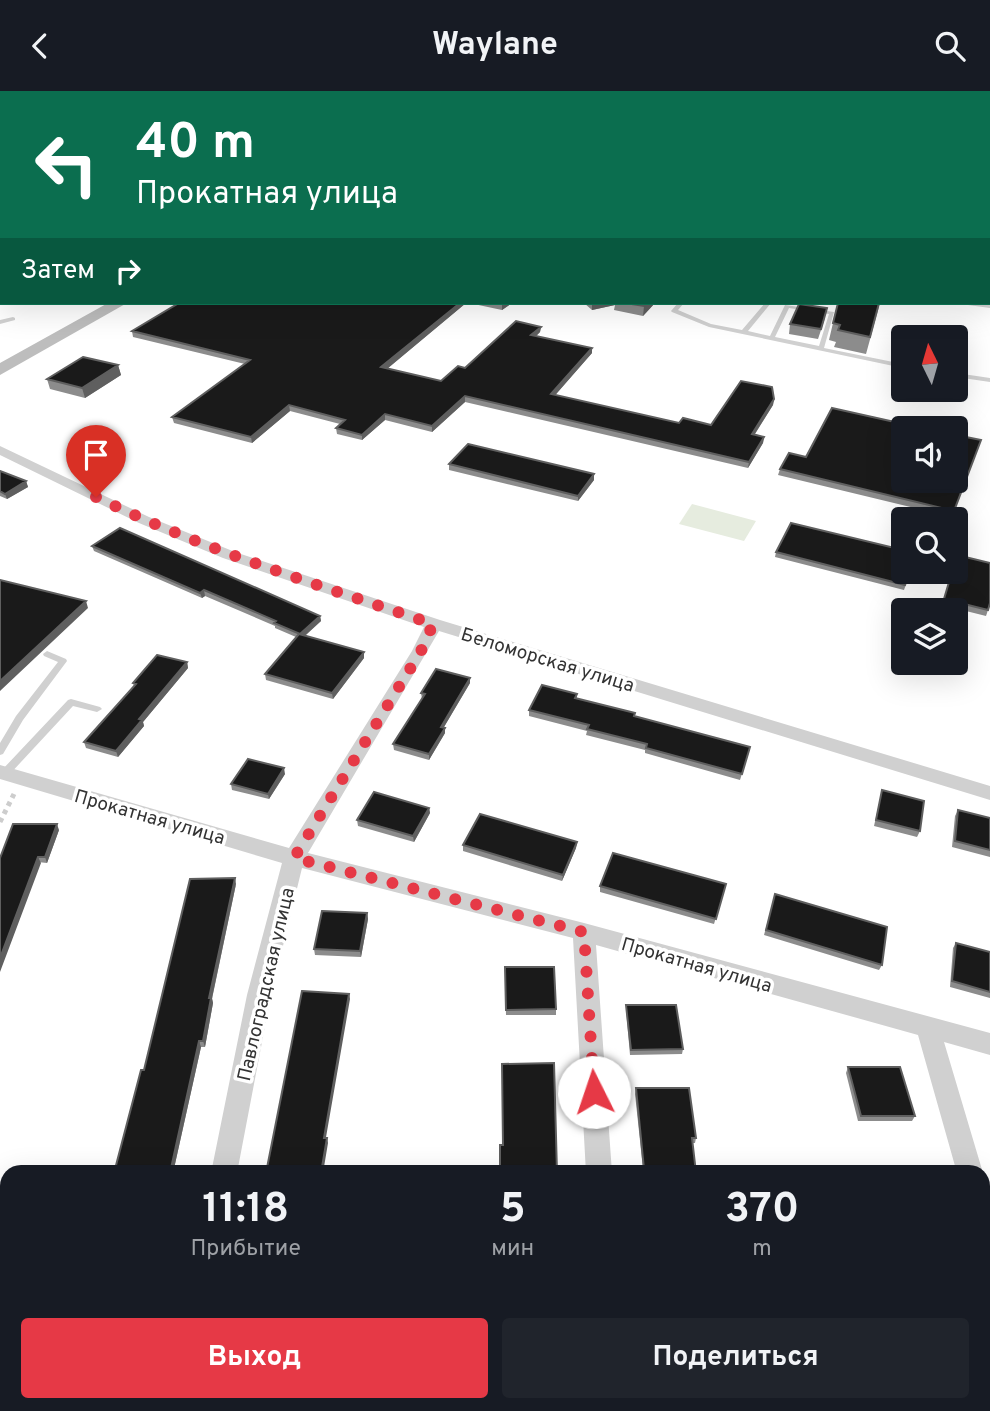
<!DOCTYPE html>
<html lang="ru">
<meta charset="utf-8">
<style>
body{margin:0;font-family:Overpass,sans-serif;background:#20242c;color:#f1f3f6;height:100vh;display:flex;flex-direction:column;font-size:26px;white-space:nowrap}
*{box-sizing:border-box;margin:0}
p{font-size:23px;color:#9ea1a6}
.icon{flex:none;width:38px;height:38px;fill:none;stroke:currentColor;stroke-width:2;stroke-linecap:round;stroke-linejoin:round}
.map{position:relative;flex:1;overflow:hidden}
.details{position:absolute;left:0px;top:1074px;width:990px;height:247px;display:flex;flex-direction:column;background:#171b24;border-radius:21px 21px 0 0;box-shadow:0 7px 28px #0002}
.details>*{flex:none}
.guide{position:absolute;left:0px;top:0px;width:990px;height:214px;box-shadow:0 7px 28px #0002;background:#0b6e4f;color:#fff;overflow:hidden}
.needle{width:46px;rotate:355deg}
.controls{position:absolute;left:891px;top:234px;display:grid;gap:14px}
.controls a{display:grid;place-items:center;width:77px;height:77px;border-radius:7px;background:#171b24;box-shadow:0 7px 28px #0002;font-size:35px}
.pin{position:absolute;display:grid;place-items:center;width:60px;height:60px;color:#fff;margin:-72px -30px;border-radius:50% 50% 50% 0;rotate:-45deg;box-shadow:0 0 7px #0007}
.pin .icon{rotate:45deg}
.me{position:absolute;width:77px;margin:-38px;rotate:356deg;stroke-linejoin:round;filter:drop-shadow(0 0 5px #0008)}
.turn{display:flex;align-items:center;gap:24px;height:147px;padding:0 21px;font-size:32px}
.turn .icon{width:91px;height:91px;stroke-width:2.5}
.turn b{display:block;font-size:49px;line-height:60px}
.then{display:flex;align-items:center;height:66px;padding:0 21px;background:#0003;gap:14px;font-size:26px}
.eta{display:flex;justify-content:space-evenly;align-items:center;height:119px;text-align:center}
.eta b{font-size:42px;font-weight:700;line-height:49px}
.cta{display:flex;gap:14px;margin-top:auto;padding:14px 21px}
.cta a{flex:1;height:80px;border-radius:7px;background:#e63946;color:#fff;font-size:28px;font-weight:700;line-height:80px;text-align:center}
.cta a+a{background:#20242c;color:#f1f3f6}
header{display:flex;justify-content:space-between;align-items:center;height:91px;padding:0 21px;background:#171b24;font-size:32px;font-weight:700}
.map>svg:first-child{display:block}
.green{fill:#e6ecdf}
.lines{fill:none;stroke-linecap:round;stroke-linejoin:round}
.path{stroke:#cdcdcd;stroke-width:5;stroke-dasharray:4.5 4.5;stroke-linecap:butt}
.lane{fill:#d0d0d0;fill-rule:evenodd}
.street{fill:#d0d0d0;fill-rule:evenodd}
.secondary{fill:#bdbdbd;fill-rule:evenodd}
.primary{fill:#ababab;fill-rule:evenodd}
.wall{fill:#8c8c8c}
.shaded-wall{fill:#5f5f5f}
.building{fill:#1a1a1a;stroke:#5f5f5f;stroke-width:2}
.route{stroke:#e63946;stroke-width:12;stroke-dasharray:0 21.6}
.labels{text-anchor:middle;stroke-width:7;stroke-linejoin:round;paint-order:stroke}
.street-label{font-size:19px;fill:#333;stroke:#fff}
</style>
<header><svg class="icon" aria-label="back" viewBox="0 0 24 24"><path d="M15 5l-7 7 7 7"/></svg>Waylane<svg class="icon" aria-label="search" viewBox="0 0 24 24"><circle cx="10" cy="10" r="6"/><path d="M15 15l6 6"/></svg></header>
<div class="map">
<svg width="990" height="1320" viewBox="0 0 990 1320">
<rect width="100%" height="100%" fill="#fff"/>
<path class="green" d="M692,413L756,430L744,450L679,433Z"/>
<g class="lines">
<path class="path" d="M0,731L14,703"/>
<path class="lane" d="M43,0H47L46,2H42Z
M316,0H320L321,2H317Z
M0,25H2V27H0Z
M0,87H2V90H0Z
M0,179H2V183H0Z
M989,196H990V200H989Z
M2,208L3,212L0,213V209Z
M678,212H684L678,219L711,233L742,239L765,212H771L748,240L770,245L785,214L834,221L824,257L903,273V277L709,236L672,221L671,220ZM789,217L829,223L819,255L775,246Z
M965,212L990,213V217L968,214Z
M13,226L15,227V229L0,233V229Z
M956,282L990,287V291L956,286Z
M47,560L66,568L67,570L23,629L3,663L0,664V652L16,625L58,571L44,565L43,563Z
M71,608L100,616L102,618L97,621L73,615L8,685H2L0,682L2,679L68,609Z"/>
<path class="street" d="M989,183H990V189H989Z
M0,355L149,426L235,461L440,529L990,695V709L439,540L308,762L584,832L990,942V964L944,951L983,1082H957L918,944L596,854L612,1082H586L573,847L302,777L271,904L237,1082H211L247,904L282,772L0,688V674L289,757L412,560L424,536L223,467L139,432L0,364Z
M984,1115L990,1118V1165L984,1162Z
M164,1314H194L193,1320H163Z
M598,1314H628V1320H598Z"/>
<path class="secondary" d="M187,0H197L186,2Z
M108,212H127L0,284V272Z"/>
<path class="primary" d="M936,0H954L955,2H937Z
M989,7L990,8V16L989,15Z"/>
</g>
<path class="wall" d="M0,0H33L31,2H2V22H0Z
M74,0H170L169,2H74Z
M0,91H2V142L0,141Z
M179,212H466L387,278L441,290L541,236L540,241L536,245L592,257V262L555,304L679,332L711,334L774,308L773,314L755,343L764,346L763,352L748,377L465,311L432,341L385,329L362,349L337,343L336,337L340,333L290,320L252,352L174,332L172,326L245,273L133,246L132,240Z
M469,212H512L502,219Z
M584,212H655L643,225L614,219L615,214L592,219Z
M715,212H754V214Z
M880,212L866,263L834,256L836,251L829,249L833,232L847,213Z
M825,227L818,248L789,243L790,233Z
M118,274L121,284L85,307L50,298L47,288Z
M981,349L952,426L778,384L780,378L806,366Z
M449,373L594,383V389L578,410L449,379Z
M0,380L26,390L28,396L7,408L0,405Z
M92,455L320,525L321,530L305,545L364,561V567L333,608L266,589L265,583L296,546L275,537V535L205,505L202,507L94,460Z
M776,461L910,481L904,499L775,466Z
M952,481L988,519L986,525L942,514Z
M187,571L188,577L143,631L144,635L118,666L86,657L84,651L134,595L133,592Z
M470,587V592L444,636L445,642L429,669L394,659L393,653L422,608L421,602Z
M577,603V607L749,661L740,689L645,662V659L586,644L587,640L529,625V619Z
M285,683L269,708L232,699L231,693Z
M882,699L920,740L917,746L874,735Z
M429,717L430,722L414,751L358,735L357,729Z
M958,719L990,727V766L952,756L955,725Z
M59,739L47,772L0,767Z
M577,751L576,757L562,790L463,760V754Z
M236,793L212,908L213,912L205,956H201L173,1082H114L144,979Z
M726,793L714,833L600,801V795Z
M775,803L882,874L879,879L764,844Z
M367,822L368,828L361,866L315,864L314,858Z
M956,852L990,861V907L950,896L953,857Z
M505,876L556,918V924H506Z
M626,914L683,958L682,963L630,964L626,919Z
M848,976L915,1025L912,1030H858L846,982Z
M636,997L696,1047L695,1052H692L696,1082H639L640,1078H643L635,1003Z"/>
<path class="shaded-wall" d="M15,0H33L31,2H14Z
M838,0H859V2H832Z
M460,212H466L382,282L381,276Z
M505,212H512L502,219V214Z
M602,212H615V214L592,219V214Z
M647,212H655L643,225L644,215Z
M541,236L540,241L531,250V244Z
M592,257V262L551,309V303Z
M118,274L121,284L85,307L82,297Z
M465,305V311L432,341V335Z
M774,308L773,314L751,349L752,343Z
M289,314L290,320L252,352L251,346Z
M385,323V329L362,349V344Z
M764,346L763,352L748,377L749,371Z
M594,383V389L578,410V405Z
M26,390L28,396L7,408L5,403Z
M204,499L205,505L202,507L200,502Z
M86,510L88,517L0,600V590Z
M320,525L321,530L301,548L300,543Z
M364,561V567L333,608L332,602Z
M187,571L188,577L143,631L144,635L118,666L116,660L139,628Z
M470,587V592L441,641V636Z
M445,637V642L429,669V663Z
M284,677L285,683L269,708L268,703Z
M429,717L430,722L414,751L413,745Z
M57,733L59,739L47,772L45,766Z
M577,751L576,757L562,790L563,784Z
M38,766L41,772L0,881V867Z
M235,787L236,793L212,907L213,912L205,956L203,950L209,907Z
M367,822L368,828L361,866L360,860Z
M349,903L350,908L325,1052L324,1047Z
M199,950L201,956L173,1082H170Z
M327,1047L328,1052L323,1082H321Z"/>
<path class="building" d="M0,0H15L14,2H2V4H0Z
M142,0H163L162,2H141Z
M231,0H251L250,2H231Z
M327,0H838L832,2H327Z
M989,25L990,26V144H989Z
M0,91H2V118L0,119Z
M0,119L2,120V130H0Z
M179,212H460L381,276L441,290L458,275L465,277L516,230L541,236L531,244L592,257L551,303L679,332L683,327L711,334L741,290L772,296L774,308L752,343L764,346L749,371L465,305L432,335L385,323L362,344L336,337L345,329L289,314L251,346L172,326L250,269L132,240Z
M625,212H647L644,215Z
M838,212L847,213V212H879L870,246L838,239L840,234L833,232Z
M799,213L827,217L821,238L790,233Z
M83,266L118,274L82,297L47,288Z
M832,317L926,338H903V390H956V344L981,349L954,420L780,378L789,362L806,366Z
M468,353L594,383L578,405L449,373Z
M0,380L26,390L5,403L0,400Z
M791,432L903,459V481H910L905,494L776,461Z
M120,437L320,525L300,543L274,532L276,530L204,499L200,502L92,455Z
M957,464L990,472V512L988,519L944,508L952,481H956V469Z
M0,489L86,510L0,590Z
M299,543L364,561L332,602L265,583Z
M157,564L187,571L139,628L142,629L116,660L84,651L136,593L133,592Z
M436,578L470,587L441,636L445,637L429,663L393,653L425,603L421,602Z
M542,594L577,603L575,607L635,622L634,625L750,656L742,683L646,657L647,653L587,638L589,634L529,619Z
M248,668L284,677L268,703L231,693Z
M882,699L924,710L920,740L876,729Z
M374,701L429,717L413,745L357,729Z
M958,719L990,727V759L955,750Z
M480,723L577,751L563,784L463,754Z
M13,733H57L45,766H38L0,867V767Z
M613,762L726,793L716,828L600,795Z
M235,787L209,907H211L203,950H199L170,1082H114L141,979H144L190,788Z
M775,803L887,836L882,874L766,839Z
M322,820L367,822L360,860L314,858Z
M956,852L990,861V901L952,890Z
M505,876H554L556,918L506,919Z
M302,900L349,903L324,1047H327L321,1082H266Z
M626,914H676L683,958L631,959Z
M554,972L557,1082H500V1054H503L502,973Z
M848,976H900L915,1025H861Z
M636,997H689L696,1047H692L696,1082H640V1078H644Z
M926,1079L927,1082H870V1080Z
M460,1314H540V1320H460Z
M34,1317H99L98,1320H33Z"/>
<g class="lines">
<path class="route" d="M96,406C204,459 319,494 433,533L421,560L294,767L584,841L594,1001"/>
</g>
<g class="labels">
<g class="street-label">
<text transform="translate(548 568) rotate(17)" y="7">Беломорская улица</text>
<text transform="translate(150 725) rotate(16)" y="7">Прокатная улица</text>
<text transform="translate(697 873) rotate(16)" y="7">Прокатная улица</text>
<text transform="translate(265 893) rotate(-77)" y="7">Павлоградская улица</text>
</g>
</g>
</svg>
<div class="controls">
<a><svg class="needle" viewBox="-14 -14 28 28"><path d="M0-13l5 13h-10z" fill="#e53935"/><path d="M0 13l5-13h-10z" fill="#9ea1a6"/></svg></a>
<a><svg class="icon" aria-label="sound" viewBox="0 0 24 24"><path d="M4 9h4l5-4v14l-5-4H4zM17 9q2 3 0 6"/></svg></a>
<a><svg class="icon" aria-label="search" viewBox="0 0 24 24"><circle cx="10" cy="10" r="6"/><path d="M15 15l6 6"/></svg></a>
<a><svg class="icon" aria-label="layers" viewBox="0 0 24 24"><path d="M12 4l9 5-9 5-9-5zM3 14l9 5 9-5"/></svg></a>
</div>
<div class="pin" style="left:96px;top:406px;background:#d93025"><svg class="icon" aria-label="arrive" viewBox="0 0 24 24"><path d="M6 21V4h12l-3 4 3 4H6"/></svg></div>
<svg class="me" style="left:594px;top:1001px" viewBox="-20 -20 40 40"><circle r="19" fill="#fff"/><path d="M0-13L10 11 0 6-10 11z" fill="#e63946"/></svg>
<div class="guide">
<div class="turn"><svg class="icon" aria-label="left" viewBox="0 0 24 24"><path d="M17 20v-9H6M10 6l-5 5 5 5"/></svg><div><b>40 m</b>Прокатная улица</div></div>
<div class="then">Затем<svg class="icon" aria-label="right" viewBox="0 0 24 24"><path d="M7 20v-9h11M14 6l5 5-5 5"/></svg></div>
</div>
<section class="details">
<div class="eta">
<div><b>11:18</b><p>Прибытие</p></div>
<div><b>5</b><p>мин</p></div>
<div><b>370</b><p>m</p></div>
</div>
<div class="cta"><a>Выход</a><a>Поделиться</a></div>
</section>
</div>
